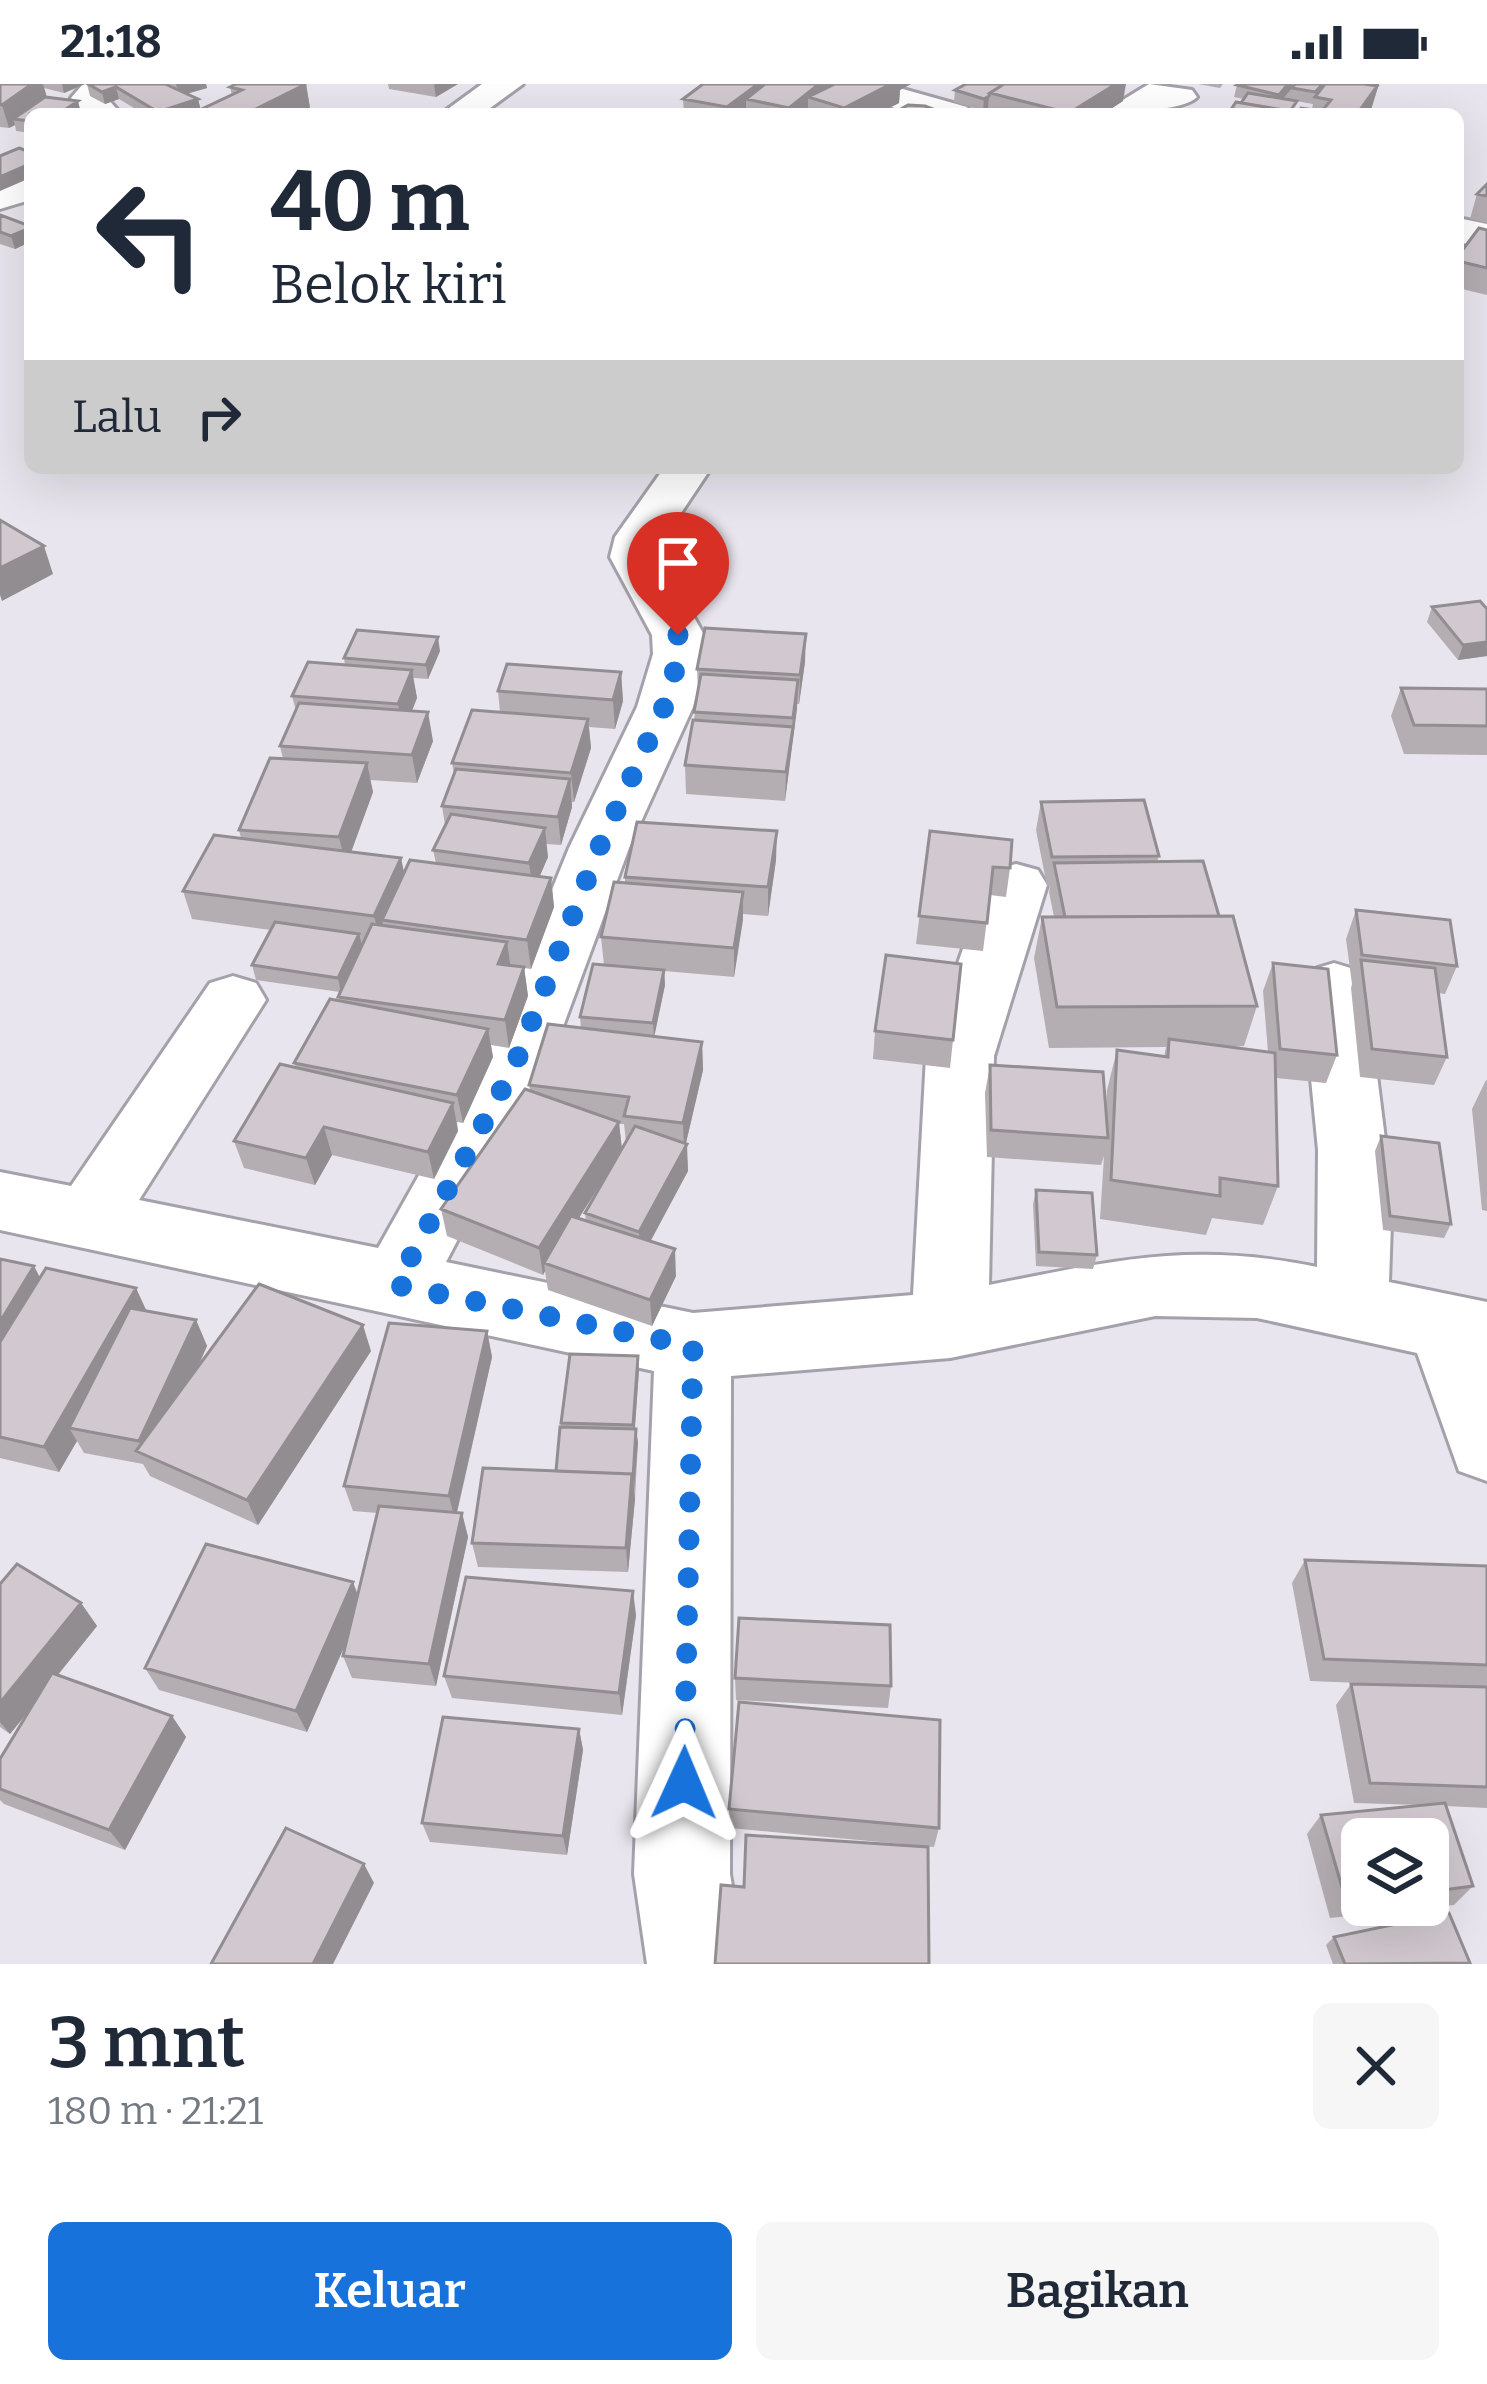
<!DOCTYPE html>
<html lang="id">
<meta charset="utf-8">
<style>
body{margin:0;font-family:Bitter,serif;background:#f6f6f7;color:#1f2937;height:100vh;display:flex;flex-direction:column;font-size:45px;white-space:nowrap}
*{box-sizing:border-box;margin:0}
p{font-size:39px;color:#747a83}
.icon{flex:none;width:66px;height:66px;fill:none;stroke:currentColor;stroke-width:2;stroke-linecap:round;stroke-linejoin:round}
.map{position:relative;height:1880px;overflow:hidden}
.sheet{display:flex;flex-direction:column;background:#fff;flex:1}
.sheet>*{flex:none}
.guide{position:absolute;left:24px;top:24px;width:1440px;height:366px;border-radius:18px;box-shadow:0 12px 48px #0002;background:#fff;color:#1f2937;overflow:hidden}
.tools{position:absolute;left:1341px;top:1734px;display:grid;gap:24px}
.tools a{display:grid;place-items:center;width:108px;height:108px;border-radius:18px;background:#fff;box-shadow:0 12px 48px #0002;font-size:60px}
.pin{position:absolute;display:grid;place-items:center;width:102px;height:102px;color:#fff;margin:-123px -51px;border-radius:50% 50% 50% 0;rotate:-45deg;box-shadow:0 0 12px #0007}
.pin .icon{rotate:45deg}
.me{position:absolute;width:132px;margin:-66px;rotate:1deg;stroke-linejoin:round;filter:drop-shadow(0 0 9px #0008)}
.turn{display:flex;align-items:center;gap:42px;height:252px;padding:0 48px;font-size:54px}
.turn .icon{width:156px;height:156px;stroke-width:2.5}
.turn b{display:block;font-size:84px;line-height:102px}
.then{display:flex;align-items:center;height:114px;padding:0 48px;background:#0003;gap:24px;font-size:45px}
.round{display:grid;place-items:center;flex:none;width:126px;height:126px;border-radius:18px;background:#f6f6f7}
.head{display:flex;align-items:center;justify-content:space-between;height:204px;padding:0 48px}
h1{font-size:72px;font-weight:600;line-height:90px}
.cta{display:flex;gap:24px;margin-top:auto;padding:24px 48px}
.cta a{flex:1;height:138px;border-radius:18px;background:#1872db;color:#fff;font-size:48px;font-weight:600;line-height:138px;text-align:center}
.cta a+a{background:#f6f6f7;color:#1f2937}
.status{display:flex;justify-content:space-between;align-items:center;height:84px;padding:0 60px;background:#fff;direction:ltr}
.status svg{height:33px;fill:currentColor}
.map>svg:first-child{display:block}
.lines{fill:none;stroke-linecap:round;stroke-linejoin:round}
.minor-casing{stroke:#a5a1aa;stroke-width:6}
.minor{fill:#fff;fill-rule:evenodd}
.wall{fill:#b4adb2;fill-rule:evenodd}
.shaded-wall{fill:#928d91}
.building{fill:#d1c9cf;stroke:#928d91;stroke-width:3}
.route{stroke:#1872db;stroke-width:21;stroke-dasharray:0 37.8}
</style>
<div class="status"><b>21:18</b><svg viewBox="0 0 49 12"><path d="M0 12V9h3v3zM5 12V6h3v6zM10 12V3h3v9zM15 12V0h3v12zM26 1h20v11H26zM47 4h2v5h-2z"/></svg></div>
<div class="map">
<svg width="1487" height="1880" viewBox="0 0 1487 1880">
<rect width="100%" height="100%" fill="#e9e5ee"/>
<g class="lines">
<g class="minor-casing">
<path id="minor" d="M83,0H119L107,14L121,30H84L71,14Z
M482,0H523L482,30H441Z
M830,0H885L967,23L972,30H916L835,7Z
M1149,0L1192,6L1197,13C1186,26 1121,30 1100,30Z
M30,92V116L0,125V101Z
M1458,134L1487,140V164L1458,158Z
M664,384H711L665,453L660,473L704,551L707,570L693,623L629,764L548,983L446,1178L693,1229L913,1211L926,972L985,801L994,786L1016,780L1038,786L1047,801L994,972L989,1201C1112,1177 1191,1157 1317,1183L1318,1066L1302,903L1311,886L1334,879L1357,886L1366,903L1392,1111L1389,1198L1487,1218V1397L1459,1387L1417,1269L1257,1234L1155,1232L950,1274L731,1292L730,1790L745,1880H647L634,1790L654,1287L0,1146V1088L71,1102L210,899L233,892L256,899L266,916L139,1116L378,1164L481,981L569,764L637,623L653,570L652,551L610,473L615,453Z"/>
</g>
<use href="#minor" class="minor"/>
</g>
<path class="wall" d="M0,0H85L64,9L44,4L47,13L81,29L30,30V49L16,47L15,41L9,44L0,43Z
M87,0H206L207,4L186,10L198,15L201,27L193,30H144L119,15L105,20L90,12Z
M306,0L310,24L298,30H203L202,25L232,11L230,3Z
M388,0H458L436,13L389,5Z
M703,0H911L900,6L899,19L877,30H684L683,15Z
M1198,0H1223L1220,4Z
M1295,0H1379L1368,30H1297L1312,25L1313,20L1296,17L1293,30H1228L1244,15L1234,13L1237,1L1293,3Z
M955,6L1123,17L1103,30H988V24L983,27L954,18Z
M1487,100V139L1470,135L1477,110Z
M0,131L30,142V158L15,165L0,160Z
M1487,146V211L1458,204V172Z
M1432,523L1487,525V572L1458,576L1427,538Z
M440,567L428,595L413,594L417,614L412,627L433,657L417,699L370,696L373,708L351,768L404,789L436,779L433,766L445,741L442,722L454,691L452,679L500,628L498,607L621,588L623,617L615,645L589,643L591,664L574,718H572V723L561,761L546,760L548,773L539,793L551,794L554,823L531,885L524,884L528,912L509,964L491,961L493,973L463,1039L457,1038L458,1047L434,1095L332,1071L315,1101L244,1084L234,1057L296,984L294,979L339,917L340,908L256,896L252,881L271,846L192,835L183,807L241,754L239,746L283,675L280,662L296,627L292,612L345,581L344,574Z
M805,578L799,620H797L785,717L686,710L685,681L694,636L698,609L697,585Z
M1401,604L1487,605V671L1404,670L1391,632Z
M1041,718L1159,772L1157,778L1219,832L1257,922L1244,962L1228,963L1268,968L1263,907L1273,879L1337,971L1326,999L1276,994L1278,1102L1263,1141L1212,1134L1206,1151L1100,1135L1104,1072L1101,1081L987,1073L985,1009L990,981L1106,1027L1107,1006L1117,966L1164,973L1166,963L1049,964L1034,874L1042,833H1054L1049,808L1050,802H1047L1036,746Z
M930,747L1010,784L1006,813L990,811L983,867L916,860Z
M776,776L768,832L743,830L734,893L664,887L665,901L654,952L702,958L703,986L686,1059L688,1087L650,1157L676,1192L652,1242L548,1206L545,1187L543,1191L447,1152L441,1125L530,1006L529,1001L581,944L580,933L604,881L601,853L625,799V793ZM619,1040H624L626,1058L622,1066ZM617,1074L585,1129L586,1136L579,1134Z
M1356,826L1457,882L1445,910L1438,909L1447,973L1434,1001L1360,993L1351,904L1352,900L1346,855Z
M875,947L953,956L950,984L873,975Z
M1486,996L1487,997V1127L1482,1126L1472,1025Z
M1381,1052L1451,1140L1444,1154L1383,1146L1375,1067Z
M1036,1106L1097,1171L1093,1185L1036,1182L1033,1120Z
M0,1175L40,1193L146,1227L196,1236L207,1262L198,1283L371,1267L258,1441L150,1392L143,1380L84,1369L77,1357L59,1388L0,1374Z
M487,1247L492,1273L457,1429H462L468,1453L436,1602L352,1594L343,1572L346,1558L307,1648L159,1606L145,1584L358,1511L378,1429L353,1427L344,1402Z
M639,1286L635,1345L638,1358L635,1415L628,1488L478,1483L472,1459L556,1387L561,1339Z
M1305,1476L1487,1482V1724L1446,1722L1473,1802L1454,1821L1330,1834L1307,1750L1321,1731L1421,1721L1354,1719L1336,1621L1351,1600L1435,1602L1310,1597L1292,1499ZM1362,1755H1428V1821H1362Z
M0,1500L81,1519L97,1542L58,1591L172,1632L186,1653L125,1766L4,1720L0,1716V1675L29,1627L10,1650L0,1643Z
M636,1531L622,1631L452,1614L444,1592Z
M735,1594L891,1602L888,1624L736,1616Z
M579,1645L583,1666L567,1771L430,1758L422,1739Z
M729,1725L939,1744L934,1763L730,1744Z
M1334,1853L1470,1879L1333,1880L1326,1861Z"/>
<path class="shaded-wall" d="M32,0H43L48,17L13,35L15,41L9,44L2,21Z
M62,0H85L64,9Z
M176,0H206L207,4L179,12Z
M306,0L310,24L298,30H246Z
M436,0H458L436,13L434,1Z
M758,0H783L746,15V30H727V23Z
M819,0H836L808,13V30H789V24Z
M891,0H911L900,6L899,19L877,30H843L844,24Z
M1116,0H1126L1123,17L1103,30H1069Z
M1288,0H1293L1292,4L1276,23L1279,11Z
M1371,0H1379L1371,26L1368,30H1357Z
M116,3L119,15L105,20L102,8Z
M989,12L988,24L983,27L984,15Z
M198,15L201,27L193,30H159L158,28Z
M78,17L81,29L60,30Z
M30,80V94L0,107V93Z
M30,144V158L15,165L11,152Z
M44,462L53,490L2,517L0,511V484Z
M806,550L805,578L799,620L800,591Z
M438,553L440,567L428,595L426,581Z
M1487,558V572L1458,576L1463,561Z
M412,586L417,614L403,648L398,620Z
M621,588L623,617L615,645L613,616Z
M798,596L797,625L785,717L786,688Z
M428,628L433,657L417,699L412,671Z
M588,635L591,664L574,718L571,689Z
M367,679L373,708L346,782L339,753Z
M570,695L572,723L561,761L558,733Z
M545,744L548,773L533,808L529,779Z
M777,747L776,776L768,832V803Z
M401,774L407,802L382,836L385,851L381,860L374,832Z
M551,794L554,823L531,885L527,856Z
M743,808V836L734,893V864Z
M359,850L363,865L341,909L338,894Z
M507,858L511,886L498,880Z
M524,883L528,912L509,964L505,936Z
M664,886L665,901L654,954L653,939Z
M488,945L493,973L463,1039L457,1011Z
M702,958L703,986L685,1063L687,1060L688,1087L641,1175L639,1148L684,1065L683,1039Z
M453,1019L458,1047L434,1095L428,1068Z
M619,1038L622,1066L549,1181L544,1179L545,1187L543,1191L539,1164Z
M324,1043L332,1071L315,1101L306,1074Z
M675,1165L676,1192L652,1242L650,1216Z
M34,1182L48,1209L0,1291V1238Z
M136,1204L148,1230L69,1344L77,1357L59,1388L44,1363Z
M196,1236L207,1262L155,1376L147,1372L139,1357Z
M363,1241L371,1267L258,1441L247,1416Z
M487,1247L492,1273L455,1436L449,1412Z
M638,1272L639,1286L634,1354L633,1341Z
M636,1345L638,1358L634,1407L633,1394Z
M632,1390L635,1415L628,1488L626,1464Z
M462,1429L468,1453L436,1602L429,1580Z
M353,1498L362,1522L307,1648L296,1627Z
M633,1507L636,1531L622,1631L619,1609Z
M81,1519L97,1542L10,1650L0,1638V1619Z
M172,1632L186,1653L125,1766L109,1746Z
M579,1645L583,1666L567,1771L563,1752Z
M364,1780L374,1799L333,1880H313Z"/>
<path class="building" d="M0,0H32L2,21L0,20Z
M88,0H165L198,15L158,28L116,3L102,8Z
M236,0H306L246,30H219L202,25L242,6L230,3Z
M703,0H758L727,23L683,15Z
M765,0H819L789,24L746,15Z
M835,0H891L844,24L808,13Z
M966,0H1004L990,9L989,12L984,15L955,6Z
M1004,0H1116L1069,29L990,9Z
M1239,0H1288L1279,11L1237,1Z
M1295,0H1323L1315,8L1292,4Z
M1325,0H1364L1377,2L1357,30H1297L1301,24L1322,27L1331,16L1315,13Z
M1248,9L1297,17L1288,30H1282L1283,26L1241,19Z
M45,13L78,17L60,29L67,30H30V37L13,35Z
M1236,18L1283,26L1281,30H1228Z
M908,21L925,22L946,30H892Z
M19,64L30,68V80L0,93V72Z
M1487,100V112L1477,110Z
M0,131L30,142V144L11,152L0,148Z
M1479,144L1487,146V184L1458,177V172Z
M0,436L44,462L0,484Z
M1480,517L1487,525V558L1463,561L1432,523Z
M705,544L806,550L800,591L697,585Z
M357,546L438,553L426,581L344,574Z
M308,578L412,586L398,620L292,612Z
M507,580L621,588L613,616L498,607Z
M701,590L798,596L793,634L694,628Z
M1401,604L1487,605V642L1414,641Z
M299,619L428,628L412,671L280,662Z
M472,626L588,635L571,689L452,679Z
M693,636L793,643L786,688L685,681Z
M270,674L367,679L339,753L239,746Z
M456,685L570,695L558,733L442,722Z
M1144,716L1159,772L1052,773L1041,718Z
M451,730L545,744L529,779L433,766Z
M637,738L777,747L768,803L625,793Z
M930,747L1012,756L1010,784L993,783L987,839L919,832Z
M214,751L401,774L374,832L183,807Z
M410,776L551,794L527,856L382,836Z
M1203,777L1219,832L1065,833L1054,779Z
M614,798L743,808L734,864L601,853Z
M1356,826L1450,836L1457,882L1362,871Z
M1233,832L1257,922L1057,923L1042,833Z
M275,838L359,850L338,894L252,881Z
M372,840L507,858L498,880L524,883L505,936L338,913Z
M886,871L961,880L953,956L875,947Z
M1361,876L1435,884L1447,973L1372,965Z
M1273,879L1328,885L1337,971L1280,965Z
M593,880L664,886L653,939L580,933Z
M330,915L488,945L457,1011L294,979Z
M548,940L702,958L683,1039L624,1032L629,1013L529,1001Z
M1169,955L1275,969L1278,1102L1220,1094V1112L1111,1096L1117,966L1168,973Z
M280,980L453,1019L428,1068L324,1043L306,1074L234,1057Z
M990,981L1103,988L1108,1054L991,1046Z
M525,1005L619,1038L539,1164L441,1125Z
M635,1042L687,1060L639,1148L585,1129Z
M1381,1052L1439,1059L1451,1140L1390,1132Z
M1036,1106L1092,1109L1097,1171L1039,1168Z
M571,1132L675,1165L650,1216L544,1179Z
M0,1175L34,1182L0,1238Z
M46,1184L136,1204L44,1363L0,1353V1258Z
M259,1200L363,1241L247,1416L136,1367Z
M130,1224L196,1236L139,1357L69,1344Z
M389,1239L487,1247L449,1412L344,1402Z
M570,1270L638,1272L633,1341L561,1339Z
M560,1343L636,1345L633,1394L632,1390L556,1387Z
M483,1384L632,1390L626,1464L472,1459Z
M379,1422L462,1429L429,1580L343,1572Z
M206,1460L353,1498L296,1627L145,1584Z
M1305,1476L1487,1482V1581L1324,1575Z
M17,1480L81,1519L0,1619V1500Z
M466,1493L633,1507L619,1609L444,1592Z
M739,1534L890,1541L891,1602L735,1594Z
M52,1589L172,1632L109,1746L0,1705V1675Z
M1351,1600L1487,1603V1703L1370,1699Z
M739,1618L940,1636L939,1744L729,1725Z
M443,1633L579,1645L563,1752L422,1739Z
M1445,1719L1473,1802L1428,1808V1755H1362V1815L1346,1817L1321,1731Z
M286,1744L364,1780L313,1880H211Z
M746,1751L928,1763L929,1880H715L721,1801L744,1803Z
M1449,1829L1470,1879L1345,1880L1334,1853Z"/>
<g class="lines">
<path class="route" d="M678,551L680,569L664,623L599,764L514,983L396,1201L693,1262L684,1699"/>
</g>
</svg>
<div class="tools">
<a><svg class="icon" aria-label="layers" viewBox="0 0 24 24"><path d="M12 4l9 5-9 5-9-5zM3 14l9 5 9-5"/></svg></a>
</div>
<div class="pin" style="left:678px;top:551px;background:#d93025"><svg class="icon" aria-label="arrive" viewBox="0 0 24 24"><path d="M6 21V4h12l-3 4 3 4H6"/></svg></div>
<svg class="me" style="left:684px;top:1699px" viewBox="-20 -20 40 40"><path d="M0-17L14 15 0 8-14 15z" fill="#1872db" stroke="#fff" stroke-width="4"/></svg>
<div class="guide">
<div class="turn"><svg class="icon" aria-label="left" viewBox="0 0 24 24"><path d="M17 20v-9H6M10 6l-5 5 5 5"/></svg><div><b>40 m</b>Belok kiri</div></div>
<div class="then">Lalu<svg class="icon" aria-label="right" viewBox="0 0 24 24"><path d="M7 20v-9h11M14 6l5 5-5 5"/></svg></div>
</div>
</div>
<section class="sheet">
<div class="head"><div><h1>3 mnt</h1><p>180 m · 21:21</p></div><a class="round"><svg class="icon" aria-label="close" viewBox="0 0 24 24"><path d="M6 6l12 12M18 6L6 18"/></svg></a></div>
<div class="cta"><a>Keluar</a><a>Bagikan</a></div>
</section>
